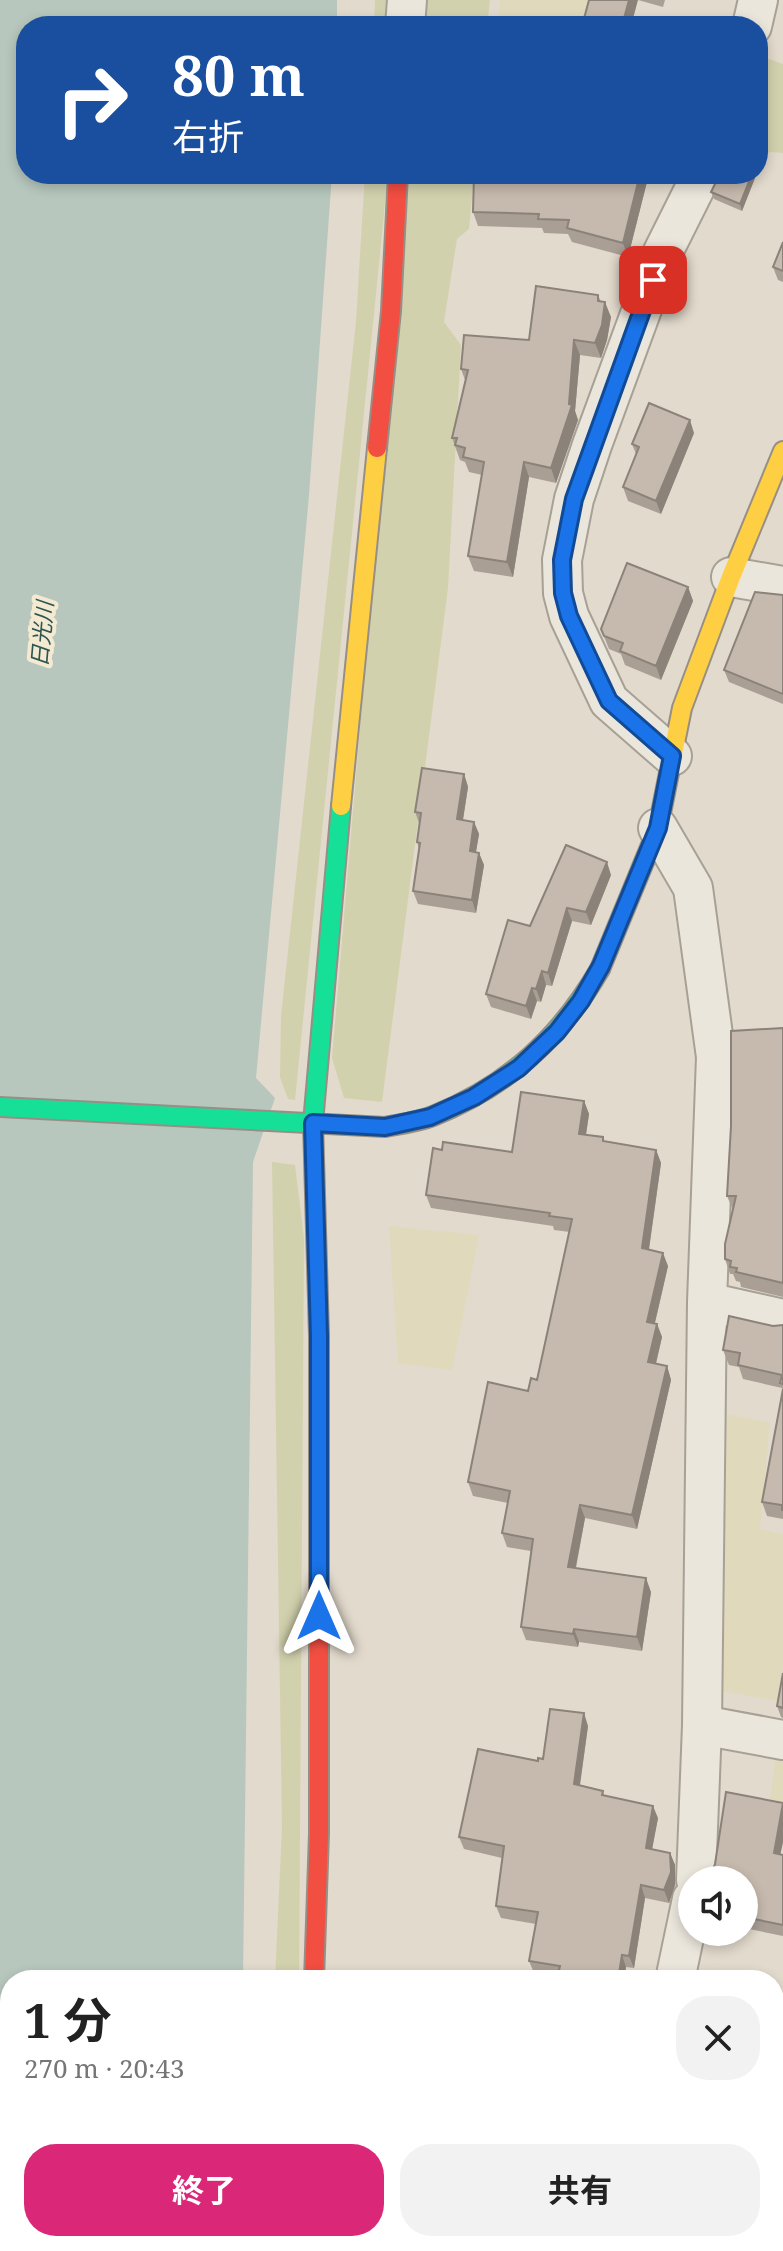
<!DOCTYPE html>
<html lang="ja">
<meta charset="utf-8">
<style>
body{margin:0;font-family:"Noto Serif","Noto Sans JP",serif;background:#f2f2f2;color:#222;height:100vh;display:flex;flex-direction:column;font-size:30px;white-space:nowrap}
*{box-sizing:border-box;margin:0}
p{font-size:26px;color:#767676}
.icon{flex:none;width:44px;height:44px;fill:none;stroke:currentColor;stroke-width:2;stroke-linecap:round;stroke-linejoin:round}
.map{position:relative;flex:1;overflow:hidden}
.side{position:absolute;left:0px;top:1970px;width:784px;height:282px;display:flex;flex-direction:column;background:#fff;border-radius:32px 32px 0 0;box-shadow:0 4px 12px #0003}
.side>*{flex:none}
.banner{position:absolute;left:16px;top:16px;width:752px;height:168px;border-radius:32px;box-shadow:0 4px 12px #0003;background:#1a4fa0;color:#fff;overflow:hidden}
.tools{position:absolute;left:678px;top:1866px;display:grid;gap:16px}
.tools a{display:grid;place-items:center;width:80px;height:80px;border-radius:50%;background:#fff;box-shadow:0 4px 12px #0003;font-size:40px}
.pin{position:absolute;display:grid;place-items:center;width:68px;height:68px;color:#fff;margin:-34px;border-radius:16px;box-shadow:0 4px 12px #0006}
.me{position:absolute;width:88px;margin:-44px;rotate:0deg;stroke-linejoin:round;filter:drop-shadow(0 0 6px #0008)}
.turn{display:flex;align-items:center;gap:28px;height:168px;padding:0 24px;font-size:36px}
.turn .icon{width:104px;height:104px;stroke-width:2.5}
.turn b{display:block;font-size:56px;line-height:68px}
.round{display:grid;place-items:center;flex:none;width:84px;height:84px;border-radius:32px;background:#f2f2f2}
.head{display:flex;align-items:center;justify-content:space-between;height:136px;padding:0 24px}
h1{font-size:48px;font-weight:700;line-height:60px}
.action{display:flex;gap:16px;margin-top:auto;padding:16px 24px}
.action a{flex:1;height:92px;border-radius:32px;background:#db2777;color:#fff;font-size:32px;font-weight:700;line-height:92px;text-align:center}
.action a+a{background:#f2f2f2;color:#222}
.map>svg:first-child{display:block}
.farmland{fill:#e1d9bc}
.green{fill:#d2d1ae}
.water{fill:#b7c7bd}
.lines{fill:none;stroke-linecap:round;stroke-linejoin:round}
.street-casing{stroke:#a7a095;stroke-width:42}
.fast-casing{stroke:#978f85;stroke-width:22}
.slow-casing{stroke:#978f85;stroke-width:22}
.jam-casing{stroke:#978f85;stroke-width:22}
.street{stroke:#eae6dc;stroke-width:38}
.fast{stroke:#16e098;stroke-width:18}
.slow{stroke:#ffcf43;stroke-width:18}
.jam{stroke:#f24e42;stroke-width:18}
.wall{fill:#aa9f95}
.shaded-wall{fill:#8b8279}
.building{fill:#c6b9ad;stroke:#8b8279;stroke-width:2}
.route-casing{stroke:#114b97;stroke-width:20}
.route{stroke:#1a73e8;stroke-width:14}
.labels{text-anchor:middle;stroke-width:8;stroke-linejoin:round;paint-order:stroke}
.water-label{font-size:22px;font-style:italic;fill:#2d5551;stroke:#f4e9d1}
</style>
<div class="map">
<svg width="783" height="2251" viewBox="0 0 783 2251">
<rect width="100%" height="100%" fill="#e2dacc"/>
<path class="farmland" d="M500,0H593L587,26H498Z
M389,1226L479,1235L452,1370L398,1363Z
M724,1414L770,1422L760,1529L783,1534V1666L778,1701L722,1691Z
M776,1753L783,1754V1811L769,1809Z"/>
<path class="green" d="M375,0H397L396,26H374Z
M414,0H490L487,26H413Z
M769,59L783,64V153L769,152L762,166L758,167V69L760,64Z
M365,174H388L295,1100L288,1099L280,1077L281,1016L356,321Z
M407,174H474L469,229L457,239L444,322L461,345L448,588L382,1102L344,1098L332,1058Z
M272,1162L295,1165L304,1238L299,1980H275L282,1827Z
M332,2242H379L378,2251H329Z"/>
<path class="water" d="M0,0H337V26H26V174H332L309,495L256,1078L275,1098L253,1162L243,1980H10V2242H233L232,2251H0Z"/>
<g class="lines">
<g class="street-casing">
<path id="street" d="M405,26L407,0
M752,26L758,0
M731,577L783,586
M672,756L609,701L569,616L563,593L562,560L574,499L592,445L663,252L702,174
M658,828L693,888L716,1057L707,1302L702,1725L696,1880
M707,1302L783,1319
M702,1725L783,1740
M675,1980L692,1899
M615,2249L627,2251
M305,2251L306,2242"/>
</g>
<g class="fast-casing">
<path id="fast" d="M0,1107L385,1127C401,1124 418,1122 433,1116C508,1086 560,1038 600,969
M319,1545V1336L313,1123L341,806"/>
</g>
<g class="slow-casing">
<path id="slow" d="M341,806L377,448
M600,969L658,828L682,708L731,577L783,451"/>
</g>
<g class="jam-casing">
<path id="jam" d="M377,448L391,311L398,174
M314,1980L319,1833V1545"/>
</g>
<use href="#street" class="street"/>
<use href="#fast" class="fast"/>
<use href="#slow" class="slow"/>
<use href="#jam" class="jam"/>
</g>
<path class="wall" d="M589,0H665L663,7L638,0Z
M474,174H649L628,257L572,242L568,234L544,233L542,228L478,226L473,212Z
M755,178L742,211L714,199L711,192Z
M783,242V282L778,280L773,267Z
M598,295L601,302L611,317L607,340L601,358L580,355L575,411L578,420L556,483L529,477L513,577L474,571L468,556L482,475L469,472L465,462L460,460L452,438L465,380L461,369L529,340Z
M694,433L661,514L628,501L623,487L636,454L632,444Z
M688,587L693,601L661,680L625,665L621,654L609,649L601,629Z
M783,595V704L729,682L724,670Z
M464,774L468,787L463,820L474,822L479,834L476,852L479,853L484,865L476,913L418,904L413,891L419,849L417,842L419,823L415,812Z
M611,875L591,925L572,921L552,986L546,985L541,1002L537,1001L531,1019L491,1007L486,994L530,926Z
M783,1028V1297L741,1287L740,1282L736,1281L733,1274H730L725,1259L733,1210L727,1196Z
M584,1101L589,1114L586,1135L605,1142L656,1150L661,1163L649,1250L668,1266L655,1323L657,1324L662,1337L656,1364L667,1366L671,1380L637,1529L585,1518L576,1568L651,1592L642,1651L579,1642L578,1647L526,1640L521,1627L531,1551L507,1547L502,1533L508,1503L473,1496L468,1482L528,1391L537,1380L570,1232L554,1230L553,1226L431,1208L426,1195L442,1150L512,1152Z
M783,1325V1519L767,1516L762,1502L783,1391L782,1388L743,1379L739,1367L729,1365L723,1350L773,1326Z
M783,1673V1718L781,1717L777,1706Z
M588,1726L580,1786L603,1791L604,1795L658,1818L652,1849L670,1853L675,1865V1885L669,1903L645,1898L634,1968L626,1967L624,1980H560V1978L534,1973L529,1961L536,1924L501,1918L496,1906L502,1858L464,1849L459,1837L538,1761L543,1759Z
M783,1803V1842L780,1855H783V1936L744,1928V1880Z
M783,2179V2251H713L648,2243L647,2242H774Z"/>
<path class="shaded-wall" d="M629,0H638L631,26H622Z
M640,174H649L628,257L623,243Z
M752,174H754L755,178L742,211L740,204Z
M605,302L611,317L607,340L601,358L595,343Z
M574,340L580,355L575,411L578,420L556,483L551,468L569,404Z
M690,420L694,433L661,514L656,501Z
M524,462L529,477L513,577L507,562Z
M688,587L693,601L661,680L656,666Z
M464,774L468,787L461,832L457,819Z
M474,822L479,834L474,863L470,851Z
M479,853L484,865L476,913L472,900Z
M607,862L611,875L591,925L586,912Z
M567,908L572,921L552,986L548,973Z
M542,971L546,985L541,1002L536,989Z
M532,988L537,1001L531,1019L526,1006Z
M584,1101L589,1114L584,1147L579,1134Z
M656,1150L661,1163L647,1262L642,1248Z
M663,1253L668,1266L652,1335L647,1322Z
M657,1324L662,1337L653,1375L648,1362Z
M667,1366L671,1380L637,1529L632,1515Z
M580,1505L585,1518L573,1581L568,1567Z
M646,1578L651,1592L642,1651L637,1637Z
M574,1629L579,1642L578,1647L573,1634Z
M584,1713L588,1726L578,1797L574,1784Z
M653,1806L658,1818L650,1860L646,1848Z
M783,1807V1842L778,1865L774,1853Z
M670,1853L675,1865V1885L669,1903L664,1890Z
M641,1885L645,1898L634,1968L629,1956Z
M622,1955L626,1967L624,1980H618Z
M479,2242H485L484,2251H477Z"/>
<path class="building" d="M589,0H629L622,26H582Z
M474,174H640L623,243L567,228L569,220L538,219L539,214L473,212Z
M720,174H752L740,204L711,192Z
M783,242V271L773,267Z
M536,286L598,295V301L605,302L602,325L595,343L574,340L569,404L572,405L551,468L524,462L507,562L468,556L484,462L463,457L465,448L455,445L457,438H452L468,370L461,369L464,335L529,340Z
M649,403L690,420L656,501L623,487L639,447L632,444Z
M627,563L688,587L656,666L620,651L623,643L604,636L601,629Z
M755,592L783,595V694L724,670Z
M422,768L464,774L457,819L474,822L470,851L479,853L472,900L413,891L420,843L417,842L421,813L415,812Z
M566,845L607,862L586,912L567,908L548,973L542,971L536,989L532,988L526,1006L486,994L508,920L530,926Z
M783,1028V1283L736,1272L737,1268L730,1267L731,1261L725,1259V1244L736,1196H727L731,1126V1031Z
M521,1092L584,1101L579,1134L603,1137V1141L656,1150L642,1248L663,1253L647,1322L657,1324L648,1362L667,1366L632,1515L580,1505L568,1567L646,1578L637,1637L574,1629L573,1634L521,1627L533,1539L502,1533L510,1491L468,1482L488,1382L528,1391L531,1378L537,1380L572,1219L549,1216L550,1213L426,1195L433,1148L442,1150L443,1142L512,1152Z
M729,1316L773,1326L783,1325V1384L780,1383L782,1375L738,1365L740,1353L723,1350Z
M783,1389V1510H782V1505L762,1502Z
M783,1673V1708L777,1706Z
M550,1709L584,1713L574,1784L603,1791L602,1795L653,1806L646,1848L670,1853L671,1872L664,1890L641,1885L629,1956L622,1955L618,1980H593L558,1974L560,1966L529,1961L538,1912L496,1906L504,1846L459,1837L478,1749L538,1761V1758L543,1759Z
M726,1792L783,1803L774,1853L783,1855V1925L744,1917V1880H709L715,1864Z
M774,2178L783,2179V2246L745,2242H774Z
M415,2242H479L477,2251H414Z
M383,2248L413,2251H383Z"/>
<g class="lines">
<g class="route-casing">
<path id="route" d="M319,1616V1336L313,1123L385,1127L430,1117L474,1097L519,1068L557,1032L581,1001L601,966L658,828L672,756L609,701L569,616L563,593L562,560L574,499L653,280"/>
</g>
<use href="#route" class="route"/>
</g>
<g class="labels">
<g class="water-label">
<text transform="translate(42 634) rotate(-85)" y="8">日光川</text>
</g>
</g>
</svg>
<div class="tools">
<a><svg class="icon" aria-label="sound" viewBox="0 0 24 24"><path d="M4 9h4l5-4v14l-5-4H4zM17 9q2 3 0 6"/></svg></a>
</div>
<div class="pin" style="left:653px;top:280px;background:#d93025"><svg class="icon" aria-label="arrive" viewBox="0 0 24 24"><path d="M6 21V4h12l-3 4 3 4H6"/></svg></div>
<svg class="me" style="left:319px;top:1616px" viewBox="-20 -20 40 40"><path d="M0-17L14 15 0 8-14 15z" fill="#1a73e8" stroke="#fff" stroke-width="4"/></svg>
<div class="banner">
<div class="turn"><svg class="icon" aria-label="right" viewBox="0 0 24 24"><path d="M7 20v-9h11M14 6l5 5-5 5"/></svg><div><b>80 m</b>右折</div></div>
</div>
<section class="side">
<div class="head"><div><h1>1 分</h1><p>270 m · 20:43</p></div><a class="round"><svg class="icon" aria-label="close" viewBox="0 0 24 24"><path d="M6 6l12 12M18 6L6 18"/></svg></a></div>
<div class="action"><a>終了</a><a>共有</a></div>
</section>
</div>
